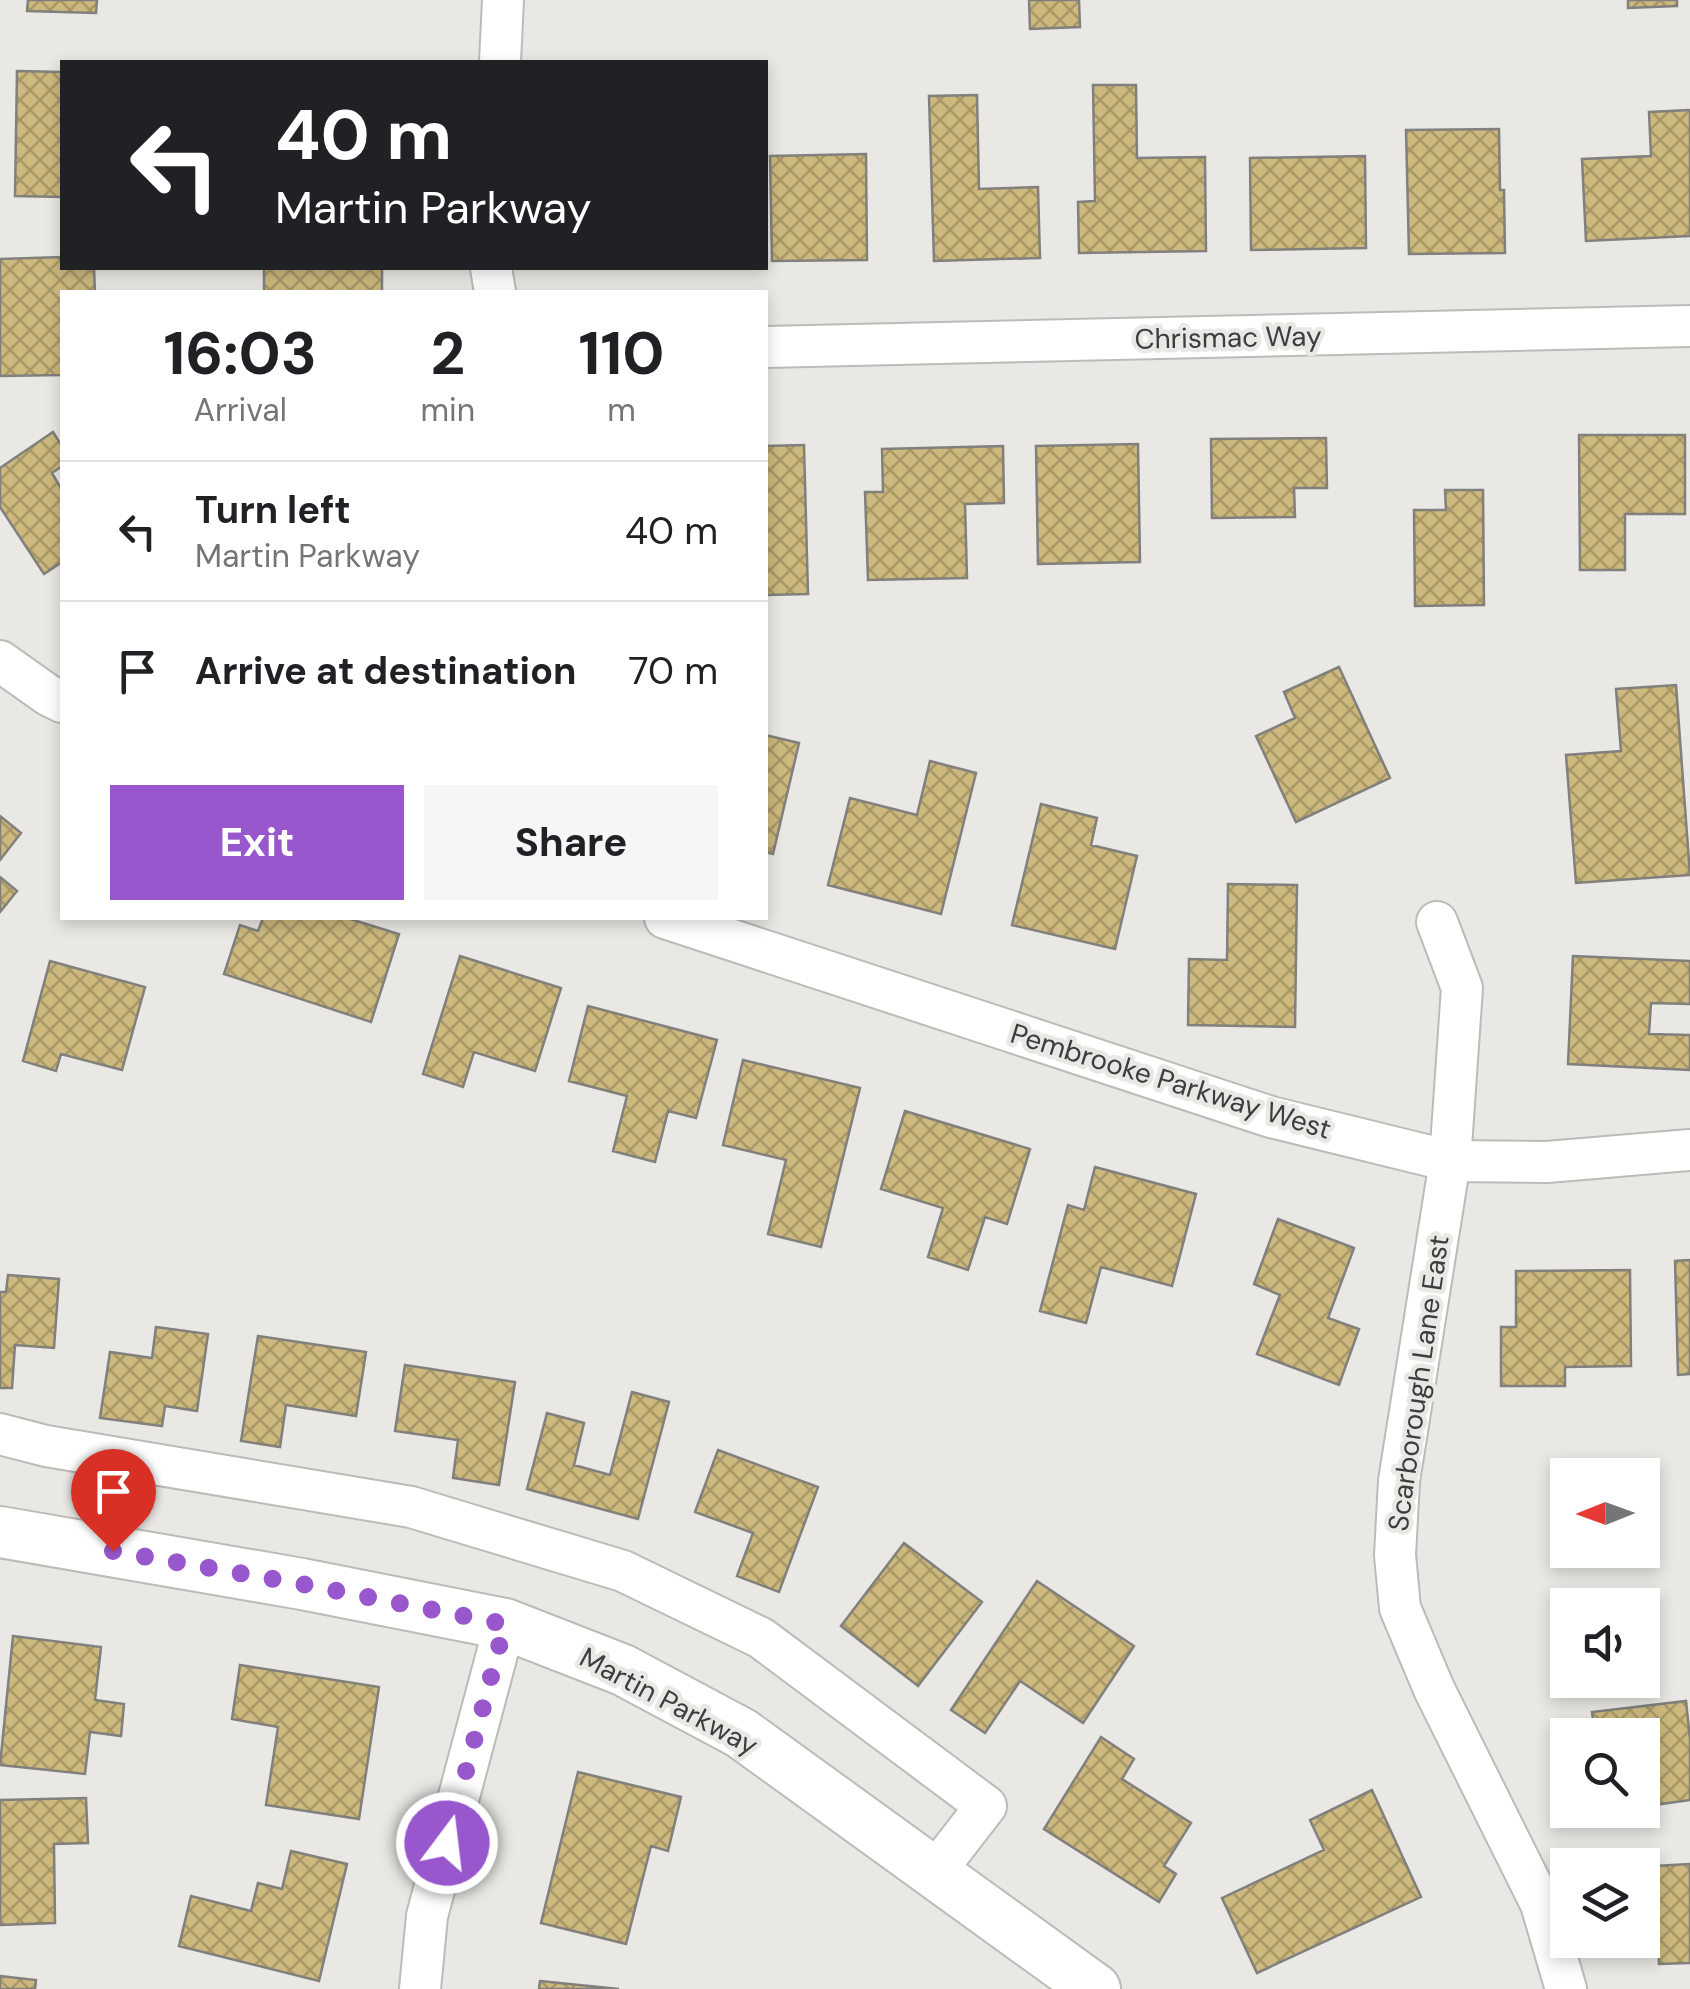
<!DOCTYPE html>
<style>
body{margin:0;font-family:"DM Sans",sans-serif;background:#f6f6f6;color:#202124;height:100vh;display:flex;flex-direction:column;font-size:38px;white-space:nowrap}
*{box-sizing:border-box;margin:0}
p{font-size:32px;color:#757577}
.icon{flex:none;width:55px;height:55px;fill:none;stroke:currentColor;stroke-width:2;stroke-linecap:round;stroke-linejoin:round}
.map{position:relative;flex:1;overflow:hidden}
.sheet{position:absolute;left:60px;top:290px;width:708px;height:630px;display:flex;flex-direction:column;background:#fff;border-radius:0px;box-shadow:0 5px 15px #0003}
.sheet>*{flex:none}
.banner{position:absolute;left:60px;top:60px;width:708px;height:210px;border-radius:0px;box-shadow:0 5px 15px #0003;background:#202124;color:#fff;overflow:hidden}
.needle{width:65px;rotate:269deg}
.buttons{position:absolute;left:1550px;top:1458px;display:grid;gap:20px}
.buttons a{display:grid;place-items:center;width:110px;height:110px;border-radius:0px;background:#fff;box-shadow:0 5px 15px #0003;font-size:50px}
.pin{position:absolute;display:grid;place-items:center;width:85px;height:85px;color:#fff;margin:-102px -42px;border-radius:50% 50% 50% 0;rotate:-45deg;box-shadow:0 0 10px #0007}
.pin .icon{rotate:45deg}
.me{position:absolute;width:110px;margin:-55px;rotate:15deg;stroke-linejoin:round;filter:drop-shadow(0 0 8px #0008)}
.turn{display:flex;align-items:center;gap:35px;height:210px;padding:0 50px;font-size:45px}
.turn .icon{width:130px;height:130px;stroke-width:2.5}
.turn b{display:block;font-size:70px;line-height:85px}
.eta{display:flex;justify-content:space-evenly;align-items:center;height:170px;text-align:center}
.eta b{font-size:60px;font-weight:700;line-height:70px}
.action{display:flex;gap:20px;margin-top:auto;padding:20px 50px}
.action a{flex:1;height:115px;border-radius:0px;background:#9857cd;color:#fff;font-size:40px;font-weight:700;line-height:115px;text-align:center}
.action a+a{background:#f6f6f6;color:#202124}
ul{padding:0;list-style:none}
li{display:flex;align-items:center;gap:30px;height:140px;padding:0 50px;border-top:2px solid #e0e0e0}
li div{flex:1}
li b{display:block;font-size:38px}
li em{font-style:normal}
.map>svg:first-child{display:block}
.building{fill:url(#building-cross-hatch);stroke:#81807c;stroke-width:2.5}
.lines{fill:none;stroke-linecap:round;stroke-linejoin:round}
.minor-casing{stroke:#bcbbb7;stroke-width:44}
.tertiary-casing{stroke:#bcbbb7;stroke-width:54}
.minor{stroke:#fff;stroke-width:40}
.tertiary{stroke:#fff;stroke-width:50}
.route{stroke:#9857cd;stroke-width:18;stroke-dasharray:0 32.4}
.labels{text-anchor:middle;stroke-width:9;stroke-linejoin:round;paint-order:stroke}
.street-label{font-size:28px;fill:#3d3d3c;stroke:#e9e8e4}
</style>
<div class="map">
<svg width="1690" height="1989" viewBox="0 0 1690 1989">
<defs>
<pattern id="building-cross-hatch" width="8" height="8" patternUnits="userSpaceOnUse" patternTransform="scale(2.5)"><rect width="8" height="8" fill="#cdb97d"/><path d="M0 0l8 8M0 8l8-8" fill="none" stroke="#a89868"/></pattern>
</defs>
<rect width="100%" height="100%" fill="#e9e8e4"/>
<path class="building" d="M28,0H97L96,13L27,11Z
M1029,0H1079L1080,27L1030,29Z
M1628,0H1677V6L1628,8Z
M17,71L62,72V197L15,196Z
M1093,85H1136L1137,158L1205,157L1206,251L1079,253L1078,202L1095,201Z
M977,95L979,189L1038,187L1040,258L934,261L929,96Z
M1690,110V236L1586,241L1582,159L1651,156L1649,112Z
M1499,129L1500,190H1504L1505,253L1409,254L1406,130Z
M866,154L867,260L772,261L770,156Z
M1365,156L1366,248L1251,250L1250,158Z
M62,257V268H94L95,292H62V375L0,376V259Z
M264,268H382V292H264Z
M53,432L62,446V466L52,473L62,490V562L44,574L0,507V468Z
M1579,435H1685V514H1625V570H1580Z
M1326,438L1327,488H1294L1295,517L1212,518L1211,439Z
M1138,444L1140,562L1038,564L1036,446Z
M804,445L808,594L765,595V446Z
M1003,446L1004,503L965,504L967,578L868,580L865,492H883L882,449Z
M1445,490H1483L1484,605L1415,606L1414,510H1446Z
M1339,667L1390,778L1296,822L1256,736L1295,718L1284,692Z
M1676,685L1690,875L1576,883L1566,755L1621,751L1616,689Z
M765,735L799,743L773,854L765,852Z
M930,761L976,773L941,914L828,885L850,798L917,815Z
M1041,804L1097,818L1091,845L1137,856L1115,949L1012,925Z
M0,816L21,833L0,860Z
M0,877L17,891L0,912Z
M1228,884L1297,885L1295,1027L1188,1025L1189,959L1227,960Z
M263,918H347L399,934L371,1022L224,974L240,925L258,931Z
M460,956L561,988L535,1071L474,1052L463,1087L423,1074Z
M1573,956L1690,961V1004L1651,1003L1649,1034L1690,1035V1070L1568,1064Z
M50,961L145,987L122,1070L61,1054L56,1071L23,1061Z
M588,1006L717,1040L696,1118L668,1111L655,1162L613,1151L627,1096L569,1081Z
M743,1060L860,1088L821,1247L768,1234L786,1160L723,1145Z
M905,1111L1030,1149L1007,1224L985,1217L968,1270L928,1257L943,1208L881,1189Z
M1095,1167L1196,1194L1172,1286L1101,1267L1086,1323L1040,1311L1068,1205L1084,1210Z
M1278,1219L1354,1248L1328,1318L1359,1329L1339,1385L1257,1354L1280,1295L1254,1284Z
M1690,1260V1374L1678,1375L1675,1261Z
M1630,1270L1631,1366L1565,1367V1386H1501V1327H1516V1271Z
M8,1275L59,1279L54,1348L15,1345L12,1388H0V1292H6Z
M156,1327L208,1334L197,1411L165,1406L162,1426L100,1418L110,1352L152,1358Z
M258,1336L366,1352L356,1416L286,1405L280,1447L241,1441Z
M405,1365L515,1382L499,1485L453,1478L458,1440L395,1431Z
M632,1392L669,1402L638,1519L527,1489L547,1413L584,1423L574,1465L610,1475Z
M718,1450L818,1487L779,1592L737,1576L753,1533L695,1512Z
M904,1543L982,1602L918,1686L841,1626Z
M1037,1581L1134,1646L1083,1723L1020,1681L985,1733L951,1710Z
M13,1636L101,1647L95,1700L124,1704L121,1736L90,1732L85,1774L0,1765Z
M240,1665L379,1687L359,1819L266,1805L278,1727L232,1719Z
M1686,1701L1690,1739V1800L1647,1806L1642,1777V1735H1595L1592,1712Z
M1101,1737L1134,1759L1122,1779L1191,1823L1164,1866L1176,1874L1159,1902L1044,1829Z
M578,1772L681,1797L668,1851L651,1846L626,1944L541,1923Z
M1372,1790L1421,1897L1257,1973L1222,1898L1324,1850L1310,1820Z
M86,1798L88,1843L54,1844L55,1923L0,1925V1800Z
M291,1851L347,1864L319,1981L179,1946L191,1896L251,1911L258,1883L282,1889Z
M1690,1864V1963L1659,1964L1655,1866Z
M0,1976L36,1980L35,1989H0Z
M540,1981L619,1989H539Z"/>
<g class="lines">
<g class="minor-casing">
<path id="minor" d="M500,62L503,0
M491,268L495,292
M765,347L1690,326
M0,661L48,695L62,702
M665,918L1271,1117L1450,1161L1547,1162L1690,1150
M1437,922L1462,988L1450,1161L1399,1481L1395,1555L1400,1608L1434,1689L1541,1904L1566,1989
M0,1434L46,1446L411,1507L623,1571L761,1638L986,1806L934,1873
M420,1989L427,1916L505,1624"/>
</g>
<g class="tertiary-casing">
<path id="tertiary" d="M0,1532L302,1584L505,1624L623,1670L741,1733L1095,1989"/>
</g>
<use href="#minor" class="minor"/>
<use href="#tertiary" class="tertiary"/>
</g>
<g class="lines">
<path class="route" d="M113,1551L302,1584L505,1624L447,1843"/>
</g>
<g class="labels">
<g class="street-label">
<text transform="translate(1228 337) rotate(-1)" y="10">Chrismac Way</text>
<text transform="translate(1171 1081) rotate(17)" y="10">Pembrooke Parkway West</text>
<text transform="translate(1418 1383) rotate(-82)" y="10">Scarborough Lane East</text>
<text transform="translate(669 1701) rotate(28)" y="10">Martin Parkway</text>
</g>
</g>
</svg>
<div class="buttons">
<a><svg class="needle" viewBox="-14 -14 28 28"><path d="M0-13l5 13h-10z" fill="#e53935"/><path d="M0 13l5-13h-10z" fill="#757577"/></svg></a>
<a><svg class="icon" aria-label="sound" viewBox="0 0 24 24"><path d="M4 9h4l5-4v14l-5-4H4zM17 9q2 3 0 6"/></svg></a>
<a><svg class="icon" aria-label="search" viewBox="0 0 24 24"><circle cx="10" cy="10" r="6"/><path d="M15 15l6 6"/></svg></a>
<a><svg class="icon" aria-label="layers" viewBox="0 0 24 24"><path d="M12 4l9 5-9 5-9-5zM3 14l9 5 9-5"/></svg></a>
</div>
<div class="pin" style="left:113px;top:1551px;background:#d93025"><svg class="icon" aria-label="arrive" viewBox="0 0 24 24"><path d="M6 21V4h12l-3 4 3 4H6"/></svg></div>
<svg class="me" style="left:447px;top:1843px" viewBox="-20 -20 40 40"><circle r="17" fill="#9857cd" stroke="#fff" stroke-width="3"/><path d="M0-11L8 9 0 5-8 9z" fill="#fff"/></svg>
<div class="banner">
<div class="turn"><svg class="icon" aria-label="left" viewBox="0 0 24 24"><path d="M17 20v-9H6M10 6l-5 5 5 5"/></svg><div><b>40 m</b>Martin Parkway</div></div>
</div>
<section class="sheet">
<div class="eta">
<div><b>16:03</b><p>Arrival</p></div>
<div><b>2</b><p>min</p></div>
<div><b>110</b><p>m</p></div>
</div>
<ul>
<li><svg class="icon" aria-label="left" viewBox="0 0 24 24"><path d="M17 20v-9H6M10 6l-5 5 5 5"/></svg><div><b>Turn left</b><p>Martin Parkway</p></div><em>40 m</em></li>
<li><svg class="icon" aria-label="arrive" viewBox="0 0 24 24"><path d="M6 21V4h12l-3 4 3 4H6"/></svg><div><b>Arrive at destination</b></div><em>70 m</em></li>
</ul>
<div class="action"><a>Exit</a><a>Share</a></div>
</section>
</div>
